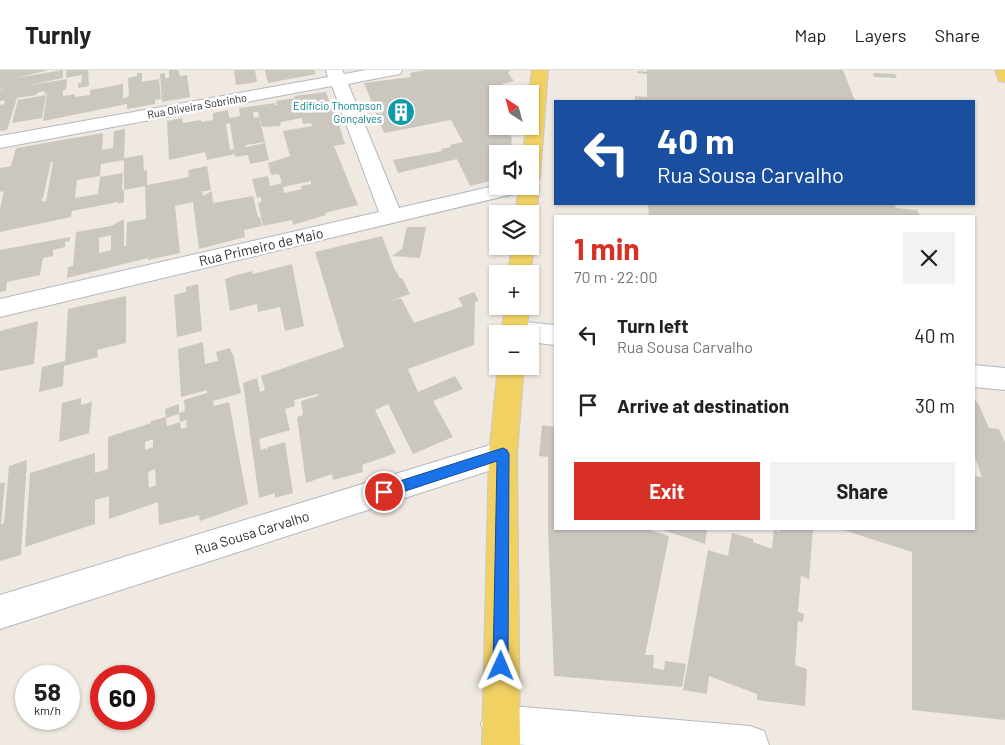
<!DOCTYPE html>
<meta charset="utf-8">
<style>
body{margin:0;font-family:Barlow,sans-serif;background:#f2f2f2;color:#222;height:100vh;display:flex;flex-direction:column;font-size:19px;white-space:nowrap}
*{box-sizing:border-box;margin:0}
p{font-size:16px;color:#767676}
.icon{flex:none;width:28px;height:28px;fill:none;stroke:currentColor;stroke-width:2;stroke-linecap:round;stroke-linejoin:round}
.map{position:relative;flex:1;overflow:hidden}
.sheet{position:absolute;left:554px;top:145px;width:421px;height:315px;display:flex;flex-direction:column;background:#fff;border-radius:0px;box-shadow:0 1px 4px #0004}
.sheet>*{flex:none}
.guide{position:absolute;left:554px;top:30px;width:421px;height:105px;border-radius:0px;box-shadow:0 1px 4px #0004;background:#1a4fa0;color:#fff;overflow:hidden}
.needle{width:32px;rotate:324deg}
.buttons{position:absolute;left:489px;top:15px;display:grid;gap:10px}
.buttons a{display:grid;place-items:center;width:50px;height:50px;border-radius:0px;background:#fff;box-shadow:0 1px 4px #0004;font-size:25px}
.speed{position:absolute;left:15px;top:595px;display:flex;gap:10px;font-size:25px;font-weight:700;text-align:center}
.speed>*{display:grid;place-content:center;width:65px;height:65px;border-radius:50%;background:#fff;box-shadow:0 1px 4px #0004;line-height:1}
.speed small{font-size:12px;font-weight:400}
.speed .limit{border:8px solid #d22;background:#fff;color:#111}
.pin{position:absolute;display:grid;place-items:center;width:42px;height:42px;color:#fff;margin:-21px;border:2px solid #fff;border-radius:50%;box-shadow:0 1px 5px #0007}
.me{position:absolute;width:55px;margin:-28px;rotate:1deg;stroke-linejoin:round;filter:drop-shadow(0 0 4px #0008)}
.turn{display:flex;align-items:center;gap:18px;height:105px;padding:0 20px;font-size:22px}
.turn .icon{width:65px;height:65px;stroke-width:2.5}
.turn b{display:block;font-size:35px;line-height:42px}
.round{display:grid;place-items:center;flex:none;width:52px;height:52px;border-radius:0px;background:#f2f2f2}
.overview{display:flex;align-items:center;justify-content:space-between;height:85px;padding:0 20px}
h1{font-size:30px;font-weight:700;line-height:38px;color:#d93025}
.action{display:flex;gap:10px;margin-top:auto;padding:10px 20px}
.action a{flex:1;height:58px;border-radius:0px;background:#d93025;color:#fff;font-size:20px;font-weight:700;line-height:58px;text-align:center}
.action a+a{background:#f2f2f2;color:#222}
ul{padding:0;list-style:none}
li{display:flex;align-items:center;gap:15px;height:70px;padding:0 20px}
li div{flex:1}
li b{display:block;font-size:19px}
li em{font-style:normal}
header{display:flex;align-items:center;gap:30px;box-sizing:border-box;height:70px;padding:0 25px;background:#fff;border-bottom:1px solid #e0e0e0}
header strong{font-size:24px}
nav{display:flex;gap:28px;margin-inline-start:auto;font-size:18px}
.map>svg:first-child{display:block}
.building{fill:#cbc7bf;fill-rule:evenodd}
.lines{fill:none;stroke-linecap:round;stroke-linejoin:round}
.street-casing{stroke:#b4b7c1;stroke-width:2}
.primary-casing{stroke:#c9c9c9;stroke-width:2}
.street{fill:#fff;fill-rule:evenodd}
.primary{fill:#f2d163;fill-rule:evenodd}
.route{fill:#1a73e8;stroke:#114b97}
.labels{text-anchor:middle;stroke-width:5;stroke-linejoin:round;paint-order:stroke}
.far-street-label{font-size:11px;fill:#2e2e2e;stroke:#fff}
.far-culture-label{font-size:11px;fill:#0d838f;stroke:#fff;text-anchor:end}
.street-label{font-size:14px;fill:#2e2e2e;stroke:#fff}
</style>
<header>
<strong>Turnly</strong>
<nav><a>Map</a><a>Layers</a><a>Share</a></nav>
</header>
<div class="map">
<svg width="1005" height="675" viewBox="0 0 1005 675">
<rect width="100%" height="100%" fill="#efe9e1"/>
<path class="building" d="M0,0H49L16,8L63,0V8L24,16L67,9L66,20H63V26L75,24V27L90,25V20L123,14V29L129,26L128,8L137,6V3H142V12L159,9L161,29L155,30V34L127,39V34L43,51L47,23L44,24L45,21L37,23L36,25L17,28L8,57L7,60L0,61V35L4,34L5,30L0,31V20L4,19H0Z
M66,0H88L89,16L78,18V13H81L82,5L66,8Z
M169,0H178L180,6L187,5L190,27L162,32L160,4L165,3V8H169Z
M234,0H255L257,12L236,15Z
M265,0H314L316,4L268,13Z
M425,0H511L508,3L514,11L502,14L508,22H515L514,24H498V39H495L498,44V56H505L512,68L510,84H498V109L470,116L457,89L398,103L393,90L442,81L441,79L451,77L450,75L463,72L451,50L384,63L364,13L411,7L410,3Z
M647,0H843L855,31H635V26L647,27V4L637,3L638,1L647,2Z
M873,3L895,4L897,8L874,7Z
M326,22L331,37L333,36L345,74L334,76L358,135L325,143L326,145L293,155L292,150L263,156L258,133L261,132V127L257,128L252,109L268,106L270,116L282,113L279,104L271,105L268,93L290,86L283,61L312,56L311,53L303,54L302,48L281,52L280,56L262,57L258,42H253L254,48L259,47L265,72L246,75V77L265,73L269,90L250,94L248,85L235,87V84L207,90L205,82L169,90L167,51L182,48L183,53L201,50V52L213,50V43L228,40L229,48L240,46L239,38L275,33V35H277L276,31L295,28L294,26ZM230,53L234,79L230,80L226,54ZM311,111V114L301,116L302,119L284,123L283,117Z
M46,25L42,48L12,53L18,30Z
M125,59L124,90L101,94L100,106L77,110L75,128L98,124L100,107L123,103L122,120H124V132L118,134V132L72,141L71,147L0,162V139L4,121L0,122V98L11,96L16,78L103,63L102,80L113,78L114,61ZM51,92H53L46,131L43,132V130L40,131L43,128Z
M143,85L144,101L147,100V115L189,107L188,100L207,96L211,120L200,122H202L203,126L212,121L213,133L253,126L258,147H260L262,156L244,160L245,167L199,179L193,132L175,136L180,183L148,190V188L67,208L68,197L73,196L76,162L111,156L124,149V176H126L127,152L146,149L145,116L124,120V88ZM111,165V180L99,183V168Z
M648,134H894L896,138L917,140L920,146H649Z
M407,157H426L420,188L392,186L402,179Z
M382,166L394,198L400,208H402L410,224L387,232L401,228L414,253L463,236L458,228L474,222L479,231L475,232L474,275L408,299L418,322L455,306L463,319L433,331L453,367L413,384L388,334L375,340L396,383L362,395L363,402L333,410L332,404L306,413L297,347L303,345L301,331L318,326V324L294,330L295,336L285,339L290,360L259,369L261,380L266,378V381L268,377L285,372L293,423L275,428V423L259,428L243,313L257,308L260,322L265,320L261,306L344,277L315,182Z
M70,167V171L65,172V177L53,180V186L43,188L40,205L7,212L6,221L0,222V180Z
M292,194L304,256L285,261L280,237L258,242L257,234L230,241L225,209L237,205L252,201L253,204Z
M198,214L202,261L177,267L174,225L186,222V217Z
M126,226V273L97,280L98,287L64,296L63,316L39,322L42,297L65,291L68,239Z
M38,251L34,294L0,301V261Z
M203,272L205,294L218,291L216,282L230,278L232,284H233L241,323L213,331L214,336L229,332L248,434L200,451L199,445L159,455L158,432L109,449V426L95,430V454L25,477L30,403L95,383V403L108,399V367L151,353V351L166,347L165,339L179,334V344L166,348L167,356L180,352L181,359L187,357L186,350L180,352L179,343L185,341L184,330L207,323V320L181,327L178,279ZM153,369V377L145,380V372ZM155,399L156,415L149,418L148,402Z
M81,328V335L92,332L89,363L59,372L62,333Z
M974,329L979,335L989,358L999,359L1005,372V650L912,640V482L840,459H974V406L982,407L974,384Z
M542,355L555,357V459H646L669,466L645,585H654L653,598L664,600L665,591L686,594L682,617L554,606L548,458V387L539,386Z
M27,390L21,485L0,491V413L5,412L1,454L4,453L9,396Z
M660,459H707L705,474Z
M780,459H813L809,509L801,506L798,542L804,544L803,552L798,551L795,595L807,599L805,636L757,630V624L709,606L707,624L683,620L708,480L728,486L732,463L753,469V472L772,479L774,460L780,462Z"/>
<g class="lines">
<g class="street-casing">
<path id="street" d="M326,0H342L344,4L366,0H402L400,4L394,5L348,14L399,138L498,115L530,116V113L532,116L529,120L522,122L0,247V229L379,142L332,16L0,78V66L328,7Z
M515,251L555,255V275L530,272V264H504L502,261L506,254Z
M974,295L1005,298V320L974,317Z
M503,371L513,375L517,384L513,393L0,559V525Z
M500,635L750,656L764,661L769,675H526L500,673L487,667L481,654L487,641Z"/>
</g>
<g class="primary-casing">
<path id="primary" d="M532,0H548L540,108L537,112L539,116L537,144L534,149L530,150V144H515L519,116H530V84H523L526,56H530L529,24Z
M995,0H1005V12L999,11Z
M530,170L534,176L530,207V204H508L512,176H530Z
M505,236H529L527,264H501Z
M498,296H524L517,384L520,675H482L489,384Z"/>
</g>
<use href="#street" class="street"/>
<use href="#primary" class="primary"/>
</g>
<path class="route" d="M503,378L507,380L509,384L508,596L506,601L501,604L496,601L493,596L497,391L384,428L379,426L378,422L379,418L384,416Z"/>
<defs>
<g id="building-disc" transform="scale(1.4375)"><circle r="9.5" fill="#0f9aa8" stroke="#fff"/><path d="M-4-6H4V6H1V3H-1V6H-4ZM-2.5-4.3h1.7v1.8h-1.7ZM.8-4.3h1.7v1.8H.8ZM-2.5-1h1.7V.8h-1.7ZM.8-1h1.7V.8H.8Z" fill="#fff"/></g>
</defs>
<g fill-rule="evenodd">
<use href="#building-disc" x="401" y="42"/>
</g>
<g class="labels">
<g class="far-street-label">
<text transform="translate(197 36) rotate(-10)" y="4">Rua Oliveira Sobrinho</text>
</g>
<g class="far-culture-label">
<text x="382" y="40">Edifício Thompson<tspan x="382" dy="13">Gonçalves</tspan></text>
</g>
<g class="street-label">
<text transform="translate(261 177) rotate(-13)" y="5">Rua Primeiro de Maio</text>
<text transform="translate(252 463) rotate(-17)" y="5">Rua Sousa Carvalho</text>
</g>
</g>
</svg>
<div class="buttons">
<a><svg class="needle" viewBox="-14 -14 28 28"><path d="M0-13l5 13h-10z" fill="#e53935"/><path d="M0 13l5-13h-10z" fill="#767676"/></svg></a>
<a><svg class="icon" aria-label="sound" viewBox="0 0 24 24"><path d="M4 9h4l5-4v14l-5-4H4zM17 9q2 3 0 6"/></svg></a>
<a><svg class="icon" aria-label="layers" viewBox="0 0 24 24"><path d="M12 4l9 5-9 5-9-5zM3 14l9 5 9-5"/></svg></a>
<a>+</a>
<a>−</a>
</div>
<div class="speed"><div>58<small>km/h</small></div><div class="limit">60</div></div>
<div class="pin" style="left:384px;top:422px;background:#d93025"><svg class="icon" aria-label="arrive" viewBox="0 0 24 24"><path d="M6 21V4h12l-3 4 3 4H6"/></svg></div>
<svg class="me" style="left:501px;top:596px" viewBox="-20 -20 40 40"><path d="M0-17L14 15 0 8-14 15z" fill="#1a73e8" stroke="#fff" stroke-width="4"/></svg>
<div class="guide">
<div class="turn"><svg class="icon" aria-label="left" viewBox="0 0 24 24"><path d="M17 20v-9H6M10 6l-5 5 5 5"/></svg><div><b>40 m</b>Rua Sousa Carvalho</div></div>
</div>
<section class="sheet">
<div class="overview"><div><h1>1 min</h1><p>70 m · 22:00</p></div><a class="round"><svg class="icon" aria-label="close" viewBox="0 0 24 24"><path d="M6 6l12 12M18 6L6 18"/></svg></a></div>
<ul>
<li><svg class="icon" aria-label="left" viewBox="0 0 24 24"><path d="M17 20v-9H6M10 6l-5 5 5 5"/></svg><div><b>Turn left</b><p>Rua Sousa Carvalho</p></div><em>40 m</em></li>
<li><svg class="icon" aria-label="arrive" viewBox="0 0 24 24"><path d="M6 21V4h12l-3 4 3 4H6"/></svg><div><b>Arrive at destination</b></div><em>30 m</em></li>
</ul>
<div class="action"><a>Exit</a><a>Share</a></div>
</section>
</div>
